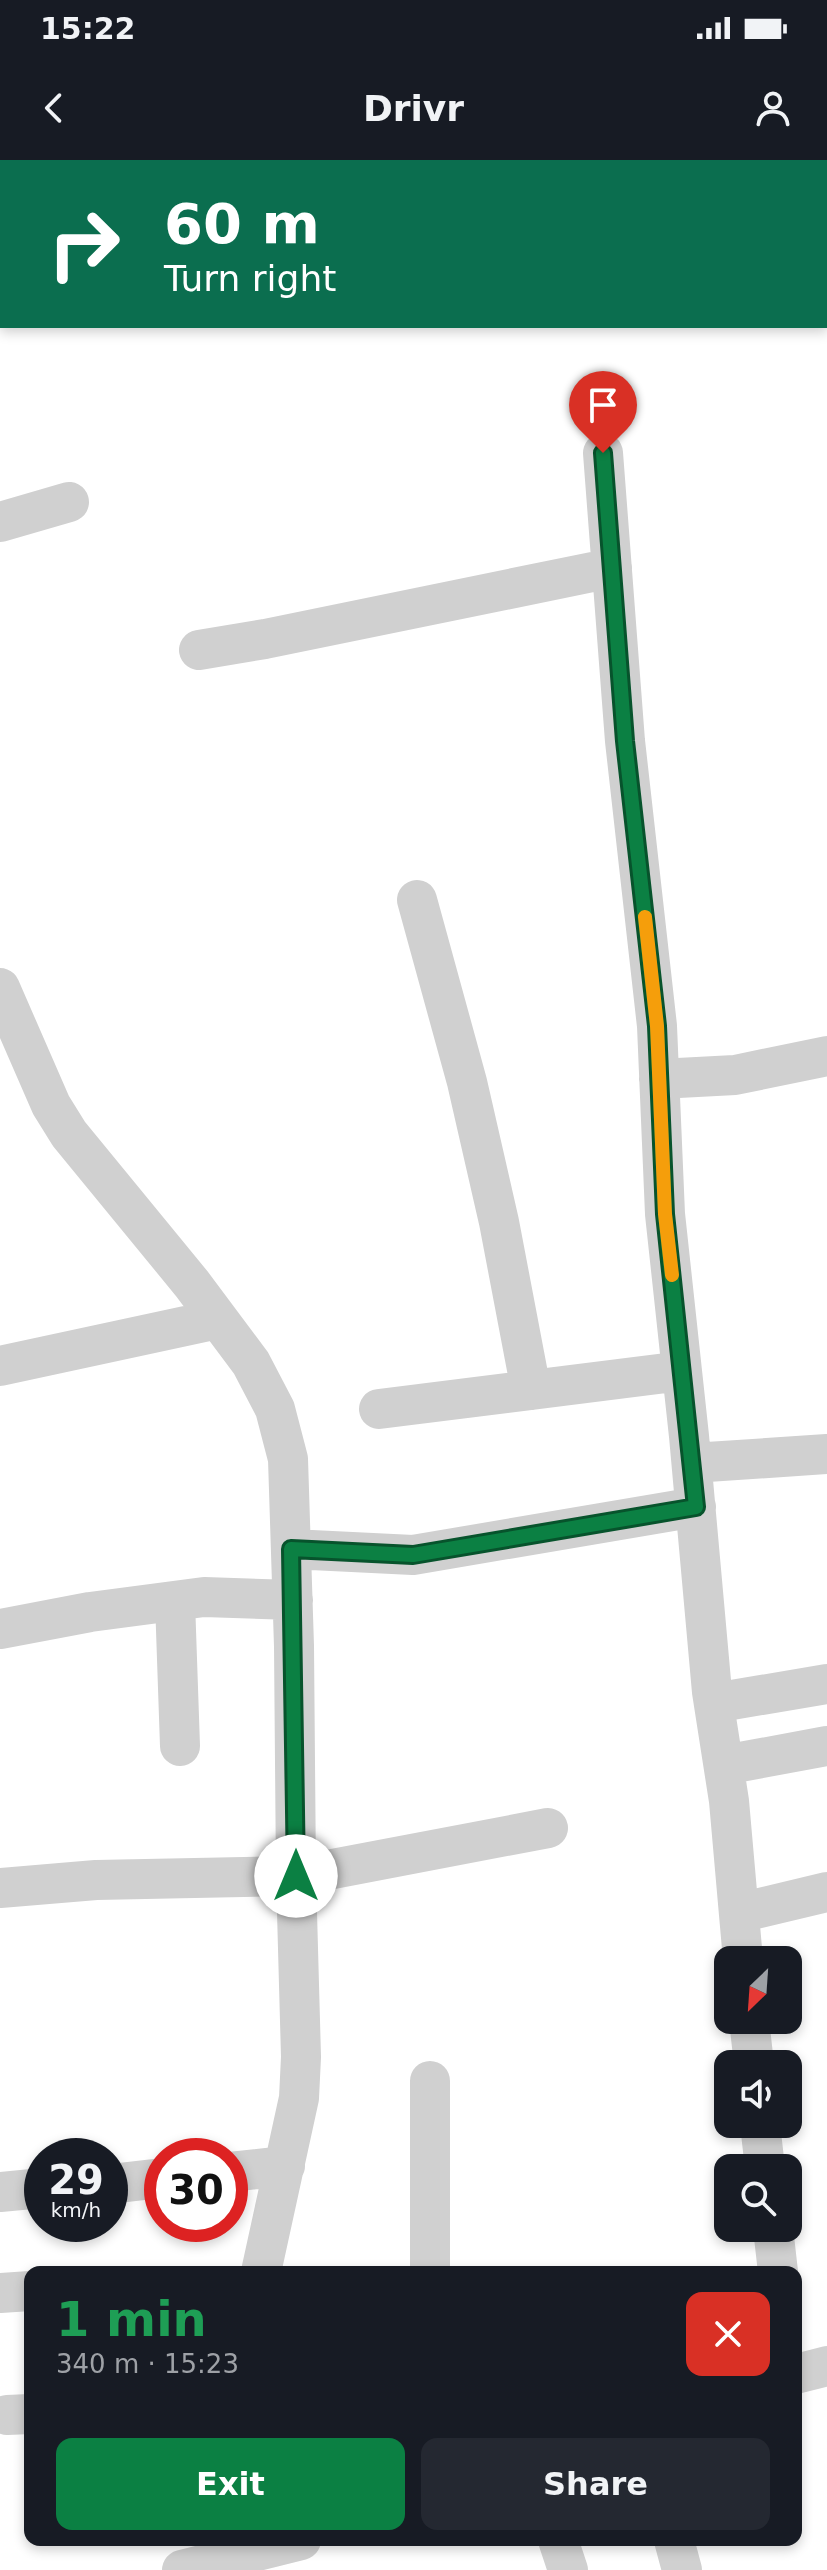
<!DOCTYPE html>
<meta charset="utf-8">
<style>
body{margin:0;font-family:"DejaVu Sans",sans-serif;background:#242831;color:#f1f3f6;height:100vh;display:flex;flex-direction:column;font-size:30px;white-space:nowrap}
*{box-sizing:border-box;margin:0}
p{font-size:26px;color:#9ea1a6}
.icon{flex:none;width:44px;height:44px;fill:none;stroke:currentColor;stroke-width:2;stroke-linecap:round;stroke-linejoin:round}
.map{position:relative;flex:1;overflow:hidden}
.details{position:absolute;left:24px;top:2106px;width:778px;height:280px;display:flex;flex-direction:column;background:#171b24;border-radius:16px;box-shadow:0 4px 12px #0003}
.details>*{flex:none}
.top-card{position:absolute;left:0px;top:0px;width:828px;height:168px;box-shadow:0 4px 12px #0003;background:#0b6e4f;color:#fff;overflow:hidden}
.needle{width:52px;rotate:205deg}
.controls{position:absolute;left:714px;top:1786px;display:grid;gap:16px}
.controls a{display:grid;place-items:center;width:88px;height:88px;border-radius:16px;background:#171b24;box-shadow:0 4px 12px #0003;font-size:40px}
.speed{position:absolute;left:24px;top:1978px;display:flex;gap:16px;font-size:40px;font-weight:700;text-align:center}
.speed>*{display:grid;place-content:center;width:104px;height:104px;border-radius:50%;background:#171b24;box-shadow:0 4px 12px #0003;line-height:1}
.speed small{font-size:20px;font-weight:400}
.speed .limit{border:12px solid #d22;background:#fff;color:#111}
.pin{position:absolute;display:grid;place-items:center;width:68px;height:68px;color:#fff;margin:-82px -34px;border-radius:50% 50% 50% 0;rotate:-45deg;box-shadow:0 0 8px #0007}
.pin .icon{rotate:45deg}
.me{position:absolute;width:88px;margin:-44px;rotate:0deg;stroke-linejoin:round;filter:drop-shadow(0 0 6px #0008)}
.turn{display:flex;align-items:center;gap:28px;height:168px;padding:0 32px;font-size:36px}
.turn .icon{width:104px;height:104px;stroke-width:2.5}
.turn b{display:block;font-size:56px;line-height:68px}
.round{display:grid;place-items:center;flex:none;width:84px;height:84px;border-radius:16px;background:#242831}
.headline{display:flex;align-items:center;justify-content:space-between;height:136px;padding:0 32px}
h1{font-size:48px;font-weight:700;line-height:60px;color:#1e9e55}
.button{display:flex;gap:16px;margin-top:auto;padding:16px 32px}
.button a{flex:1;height:92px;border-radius:16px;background:#0b8043;color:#fff;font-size:32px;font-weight:700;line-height:92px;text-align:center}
.button a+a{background:#242831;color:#f1f3f6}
.status{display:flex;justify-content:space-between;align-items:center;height:56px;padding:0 40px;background:#171b24;direction:ltr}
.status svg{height:22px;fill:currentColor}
header{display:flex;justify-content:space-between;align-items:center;height:104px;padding:0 32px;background:#171b24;font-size:36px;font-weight:700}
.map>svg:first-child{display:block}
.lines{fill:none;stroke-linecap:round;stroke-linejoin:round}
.street{stroke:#d0d0d0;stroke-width:40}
.route-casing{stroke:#07532c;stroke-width:20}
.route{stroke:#0b8043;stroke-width:14}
.slow{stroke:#f59e0b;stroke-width:14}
</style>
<div class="status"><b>15:22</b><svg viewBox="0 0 49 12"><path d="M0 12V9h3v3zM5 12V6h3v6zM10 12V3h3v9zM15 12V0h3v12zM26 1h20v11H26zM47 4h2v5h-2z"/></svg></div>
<header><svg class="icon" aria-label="back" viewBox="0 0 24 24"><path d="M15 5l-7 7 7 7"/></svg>Drivr<svg class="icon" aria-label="person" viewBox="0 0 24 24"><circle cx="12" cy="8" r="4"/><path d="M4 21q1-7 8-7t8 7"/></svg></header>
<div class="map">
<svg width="827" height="2410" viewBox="0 0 827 2410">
<rect width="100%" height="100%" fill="#fff"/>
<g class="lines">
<path class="street" d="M603,293L625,581L657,866L665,1054L689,1276L712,1532L729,1641L743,1800
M0,362L69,342
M199,490L265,479L612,408
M417,740L467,922L499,1062L531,1230
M0,828L51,945L69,974L192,1124L251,1203L275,1249L288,1299L294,1486L296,1716L301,1897L299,1938L261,2112
M659,919L735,915L827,896
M0,1206L218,1159
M379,1249L682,1211
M692,1303L827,1294
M291,1389L413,1395L696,1347
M175,1441L180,1586
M0,1469L90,1452L204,1437L293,1440
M714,1543L827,1524
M724,1605L827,1586
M0,1728L96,1720L296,1716L548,1668
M739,1753L827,1732
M749,1860L754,1904
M760,1964L765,2008
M230,2012L285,2006
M110,2024L162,2018
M0,2032L42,2028
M773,2068L778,2112
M430,2112V1921
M0,2133L30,2131
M796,2214L827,2206
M7,2255L30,2254
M558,2380L568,2410
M674,2380L682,2410
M182,2410L301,2380"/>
</g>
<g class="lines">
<g class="route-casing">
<path id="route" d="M296,1716L291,1389L413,1395L696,1347L665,1054L657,866L625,581L603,293"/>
</g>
<use href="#route" class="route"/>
<path class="slow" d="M645,757L657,866L665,1054L672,1115"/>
</g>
</svg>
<div class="controls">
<a><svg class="needle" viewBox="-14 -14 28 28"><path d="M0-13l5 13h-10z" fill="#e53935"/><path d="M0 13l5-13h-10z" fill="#9ea1a6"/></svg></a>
<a><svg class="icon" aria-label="sound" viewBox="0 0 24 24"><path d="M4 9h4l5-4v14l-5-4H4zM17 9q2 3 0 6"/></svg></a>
<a><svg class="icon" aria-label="search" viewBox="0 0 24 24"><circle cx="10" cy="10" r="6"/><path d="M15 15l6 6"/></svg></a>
</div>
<div class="speed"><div>29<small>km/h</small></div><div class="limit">30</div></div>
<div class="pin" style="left:603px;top:293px;background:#d93025"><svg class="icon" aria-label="arrive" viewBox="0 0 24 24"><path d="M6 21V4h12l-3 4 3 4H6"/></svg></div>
<svg class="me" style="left:296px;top:1716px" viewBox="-20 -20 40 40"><circle r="19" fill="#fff"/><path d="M0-13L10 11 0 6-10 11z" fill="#0b8043"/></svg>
<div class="top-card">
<div class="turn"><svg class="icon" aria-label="right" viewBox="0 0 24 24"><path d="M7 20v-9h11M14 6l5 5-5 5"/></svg><div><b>60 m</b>Turn right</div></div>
</div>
<section class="details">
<div class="headline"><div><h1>1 min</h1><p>340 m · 15:23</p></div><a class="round" style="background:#d93025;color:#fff"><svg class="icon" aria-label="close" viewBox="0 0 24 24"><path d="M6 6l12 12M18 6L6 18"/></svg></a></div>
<div class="button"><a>Exit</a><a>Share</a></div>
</section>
</div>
